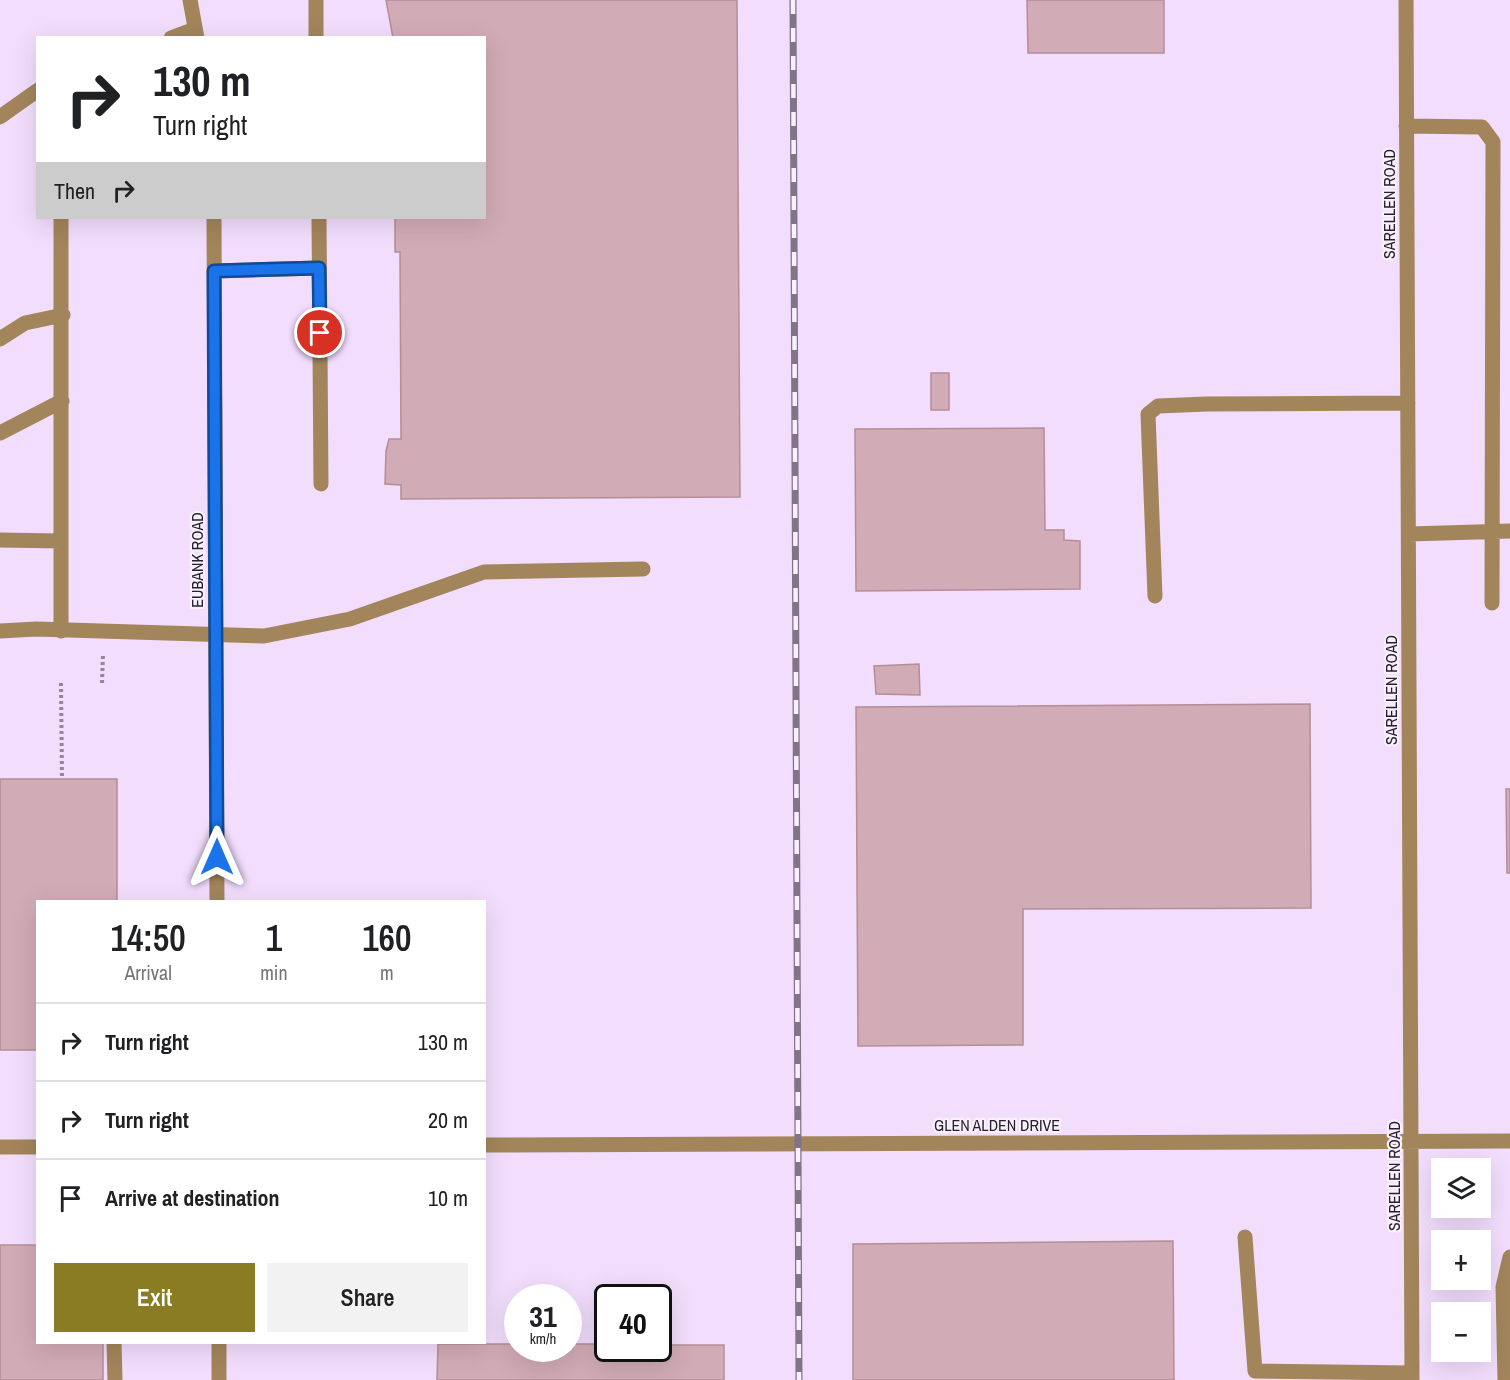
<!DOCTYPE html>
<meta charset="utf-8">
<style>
body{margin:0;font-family:"Archivo Narrow",sans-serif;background:#f2f2f2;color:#202124;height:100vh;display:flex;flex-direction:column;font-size:22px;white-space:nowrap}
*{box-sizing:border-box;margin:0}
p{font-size:20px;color:#757577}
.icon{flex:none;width:33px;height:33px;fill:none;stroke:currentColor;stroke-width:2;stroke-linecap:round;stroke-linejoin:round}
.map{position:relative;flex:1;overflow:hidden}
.details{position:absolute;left:36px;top:900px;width:450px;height:444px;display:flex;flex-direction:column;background:#fff;border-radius:0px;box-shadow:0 6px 24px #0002}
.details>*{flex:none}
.guide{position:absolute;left:36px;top:36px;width:450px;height:183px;border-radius:0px;box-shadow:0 6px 24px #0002;background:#fff;color:#202124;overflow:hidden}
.controls{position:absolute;left:1431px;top:1158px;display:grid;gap:12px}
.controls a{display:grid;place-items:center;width:60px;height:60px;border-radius:0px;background:#fff;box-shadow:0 6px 24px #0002;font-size:30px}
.speed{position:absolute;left:504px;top:1284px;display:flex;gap:12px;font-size:30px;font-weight:700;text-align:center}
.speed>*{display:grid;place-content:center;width:78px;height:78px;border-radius:50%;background:#fff;box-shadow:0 6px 24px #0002;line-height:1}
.speed small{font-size:15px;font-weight:400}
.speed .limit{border:3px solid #111;border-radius:9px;background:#fff;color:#111}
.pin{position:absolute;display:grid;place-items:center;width:51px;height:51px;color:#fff;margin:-26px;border:3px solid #fff;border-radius:50%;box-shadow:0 2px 6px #0007}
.me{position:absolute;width:66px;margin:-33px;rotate:0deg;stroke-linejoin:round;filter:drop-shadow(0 0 4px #0008)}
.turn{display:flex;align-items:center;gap:21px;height:126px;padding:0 18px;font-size:27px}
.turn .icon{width:78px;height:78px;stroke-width:2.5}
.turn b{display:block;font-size:42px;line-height:51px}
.then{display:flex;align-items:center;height:57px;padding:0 18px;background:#0003;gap:12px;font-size:22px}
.eta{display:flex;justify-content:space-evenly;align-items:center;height:102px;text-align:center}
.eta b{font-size:36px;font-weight:600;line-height:42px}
.primary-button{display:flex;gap:12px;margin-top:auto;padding:12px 18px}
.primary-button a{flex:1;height:69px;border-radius:0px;background:#897c22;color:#fff;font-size:24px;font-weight:600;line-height:69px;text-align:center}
.primary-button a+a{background:#f2f2f2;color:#202124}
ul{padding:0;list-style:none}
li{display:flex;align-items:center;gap:18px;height:78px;padding:0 18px;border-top:2px solid #e0e0e0}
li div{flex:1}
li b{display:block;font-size:22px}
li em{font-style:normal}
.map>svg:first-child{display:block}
.building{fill:#d1abb6;stroke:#b38e98;stroke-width:1.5}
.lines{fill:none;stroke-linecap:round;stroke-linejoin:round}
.path{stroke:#94859c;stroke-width:4;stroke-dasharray:3 3;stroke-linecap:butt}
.minor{stroke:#a2855b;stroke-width:15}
.rail-casing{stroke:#817388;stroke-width:7}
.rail{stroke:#f8f0fd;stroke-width:4.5;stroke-dasharray:14;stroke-linecap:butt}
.route-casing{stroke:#114b97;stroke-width:15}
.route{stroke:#1a73e8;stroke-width:10}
.labels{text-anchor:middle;stroke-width:4.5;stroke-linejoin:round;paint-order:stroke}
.street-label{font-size:16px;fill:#28202c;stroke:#f8f0fd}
</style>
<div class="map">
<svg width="1510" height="1380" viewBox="0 0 1510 1380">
<rect width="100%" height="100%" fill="#f2ddfd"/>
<path class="building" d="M386,0H737L740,497L401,499V485L385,484L386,451L389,439H401L400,252H395V218H484V38H393Z
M1027,0H1164V53H1028Z
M931,373H949V410H931Z
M1044,428L1045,530H1064V540L1080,541V589L856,591L855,429Z
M919,664L920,695L876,694L874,666Z
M1310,704L1311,908L1023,909V1045L858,1046L856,707Z
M0,779H117V902H38V1050H0Z
M1506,789H1510V873H1507Z
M1173,1241L1174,1380H853V1244Z
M0,1245H38V1342H103V1380H0Z
M438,1344H518V1348H568V1344H608V1348H658V1345H724V1380H437Z"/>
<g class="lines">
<path class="path" d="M61,683L62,779
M102,683L103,654"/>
<path class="minor" d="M190,0L197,38
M316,0V38
M1406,0L1412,1380
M171,38L195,29
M0,117L38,90
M1406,126L1482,127L1493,142L1492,603
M61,218V631
M214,218L217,902
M319,218L321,484
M214,271L319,268
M0,339L25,323L63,315
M0,433L62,401
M1409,534L1510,531
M0,540L61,541
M1155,596L1148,414L1158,406L1207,404L1408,403
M0,631L36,629L264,636L350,619L484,572L643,569
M484,1145L1510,1141
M0,1147H38
M1245,1237L1255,1371L1412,1373
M114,1342L115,1380
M219,1342V1380
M1505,1380L1503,1287L1510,1257"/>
<g class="rail-casing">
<path id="rail" d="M793,0L799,1380"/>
</g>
<use href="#rail" class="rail"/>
</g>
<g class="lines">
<g class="route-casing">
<path id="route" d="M217,857L214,271L319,268L320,333"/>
</g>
<use href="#route" class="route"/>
</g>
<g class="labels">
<g class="street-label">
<text transform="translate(1389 204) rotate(-90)" y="6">SARELLEN ROAD</text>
<text transform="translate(197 560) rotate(-90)" y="6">EUBANK ROAD</text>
<text transform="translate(1391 690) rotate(-90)" y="6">SARELLEN ROAD</text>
<text x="997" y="1131">GLEN ALDEN DRIVE</text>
<text transform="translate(1394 1176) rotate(-90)" y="6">SARELLEN ROAD</text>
</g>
</g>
</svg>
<div class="controls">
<a><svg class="icon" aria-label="layers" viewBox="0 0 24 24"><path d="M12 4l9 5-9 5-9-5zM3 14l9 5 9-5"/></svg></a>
<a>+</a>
<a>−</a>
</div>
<div class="speed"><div>31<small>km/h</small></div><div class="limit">40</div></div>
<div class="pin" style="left:320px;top:333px;background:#d93025"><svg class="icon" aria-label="arrive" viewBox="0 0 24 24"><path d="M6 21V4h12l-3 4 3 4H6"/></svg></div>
<svg class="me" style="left:217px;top:857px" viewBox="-20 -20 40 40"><path d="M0-17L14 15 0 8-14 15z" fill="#1a73e8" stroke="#fff" stroke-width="4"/></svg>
<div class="guide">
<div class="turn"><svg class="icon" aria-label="right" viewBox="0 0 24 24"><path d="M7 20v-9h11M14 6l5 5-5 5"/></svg><div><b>130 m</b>Turn right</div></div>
<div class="then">Then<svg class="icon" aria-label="right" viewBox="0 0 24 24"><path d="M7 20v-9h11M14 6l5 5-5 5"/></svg></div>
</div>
<section class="details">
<div class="eta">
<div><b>14:50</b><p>Arrival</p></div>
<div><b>1</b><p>min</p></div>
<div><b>160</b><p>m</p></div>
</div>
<ul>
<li><svg class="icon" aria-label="right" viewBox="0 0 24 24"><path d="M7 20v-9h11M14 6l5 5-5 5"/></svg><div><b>Turn right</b></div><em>130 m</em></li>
<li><svg class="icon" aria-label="right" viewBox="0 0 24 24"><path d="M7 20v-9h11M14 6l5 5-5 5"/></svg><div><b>Turn right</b></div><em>20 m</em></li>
<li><svg class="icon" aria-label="arrive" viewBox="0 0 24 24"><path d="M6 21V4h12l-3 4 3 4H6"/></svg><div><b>Arrive at destination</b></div><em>10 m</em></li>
</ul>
<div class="primary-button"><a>Exit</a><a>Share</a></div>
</section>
</div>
